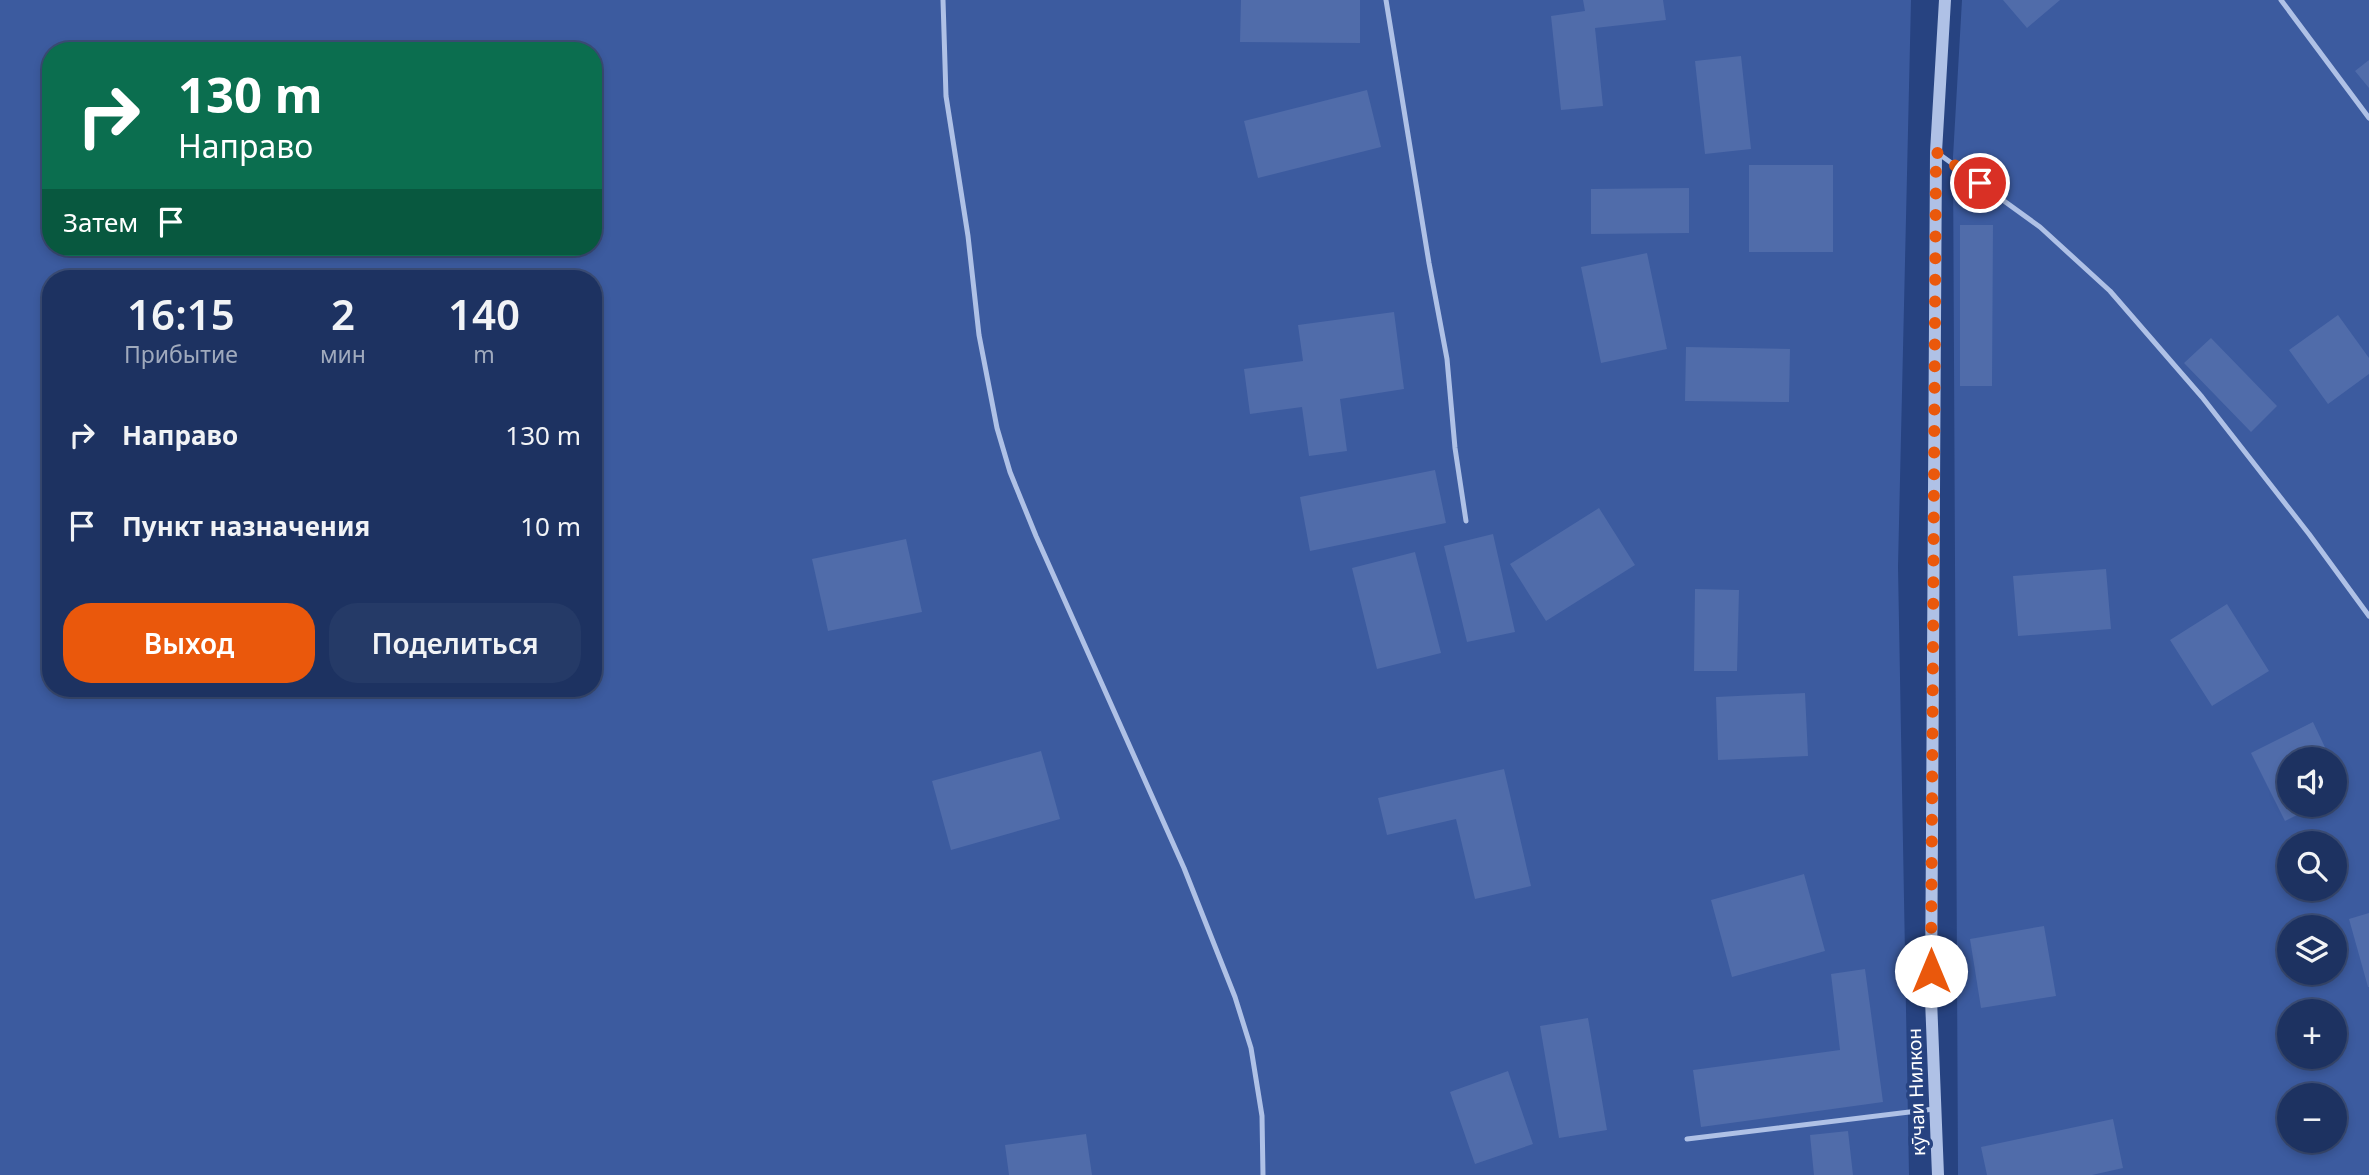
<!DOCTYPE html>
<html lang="ru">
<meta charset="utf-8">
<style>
body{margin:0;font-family:"Noto Sans",sans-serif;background:#253a67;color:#f1f3f6;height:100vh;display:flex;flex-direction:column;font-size:26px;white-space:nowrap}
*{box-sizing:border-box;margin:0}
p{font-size:23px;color:#a0aabd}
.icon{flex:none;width:38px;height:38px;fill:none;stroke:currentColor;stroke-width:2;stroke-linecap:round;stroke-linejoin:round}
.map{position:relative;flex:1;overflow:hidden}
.sheet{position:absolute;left:42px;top:270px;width:560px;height:427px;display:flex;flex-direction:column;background:#1d3261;border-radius:28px;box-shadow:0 4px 10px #0003,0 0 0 2px #3b4d76}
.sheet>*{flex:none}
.banner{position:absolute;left:42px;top:42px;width:560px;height:214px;border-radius:28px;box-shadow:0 4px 10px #0003,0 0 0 2px #3b4d76;background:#0b6e4f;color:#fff;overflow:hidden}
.controls{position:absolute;left:2277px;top:747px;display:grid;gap:14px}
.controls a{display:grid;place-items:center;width:70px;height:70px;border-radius:50%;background:#1d3261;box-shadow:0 4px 10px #0003,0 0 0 2px #3b4d76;font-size:35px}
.pin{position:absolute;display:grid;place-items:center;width:60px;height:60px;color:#fff;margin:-30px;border:4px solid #fff;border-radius:50%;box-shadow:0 2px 7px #0007}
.me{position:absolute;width:77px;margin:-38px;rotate:0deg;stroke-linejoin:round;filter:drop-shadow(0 0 5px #0008)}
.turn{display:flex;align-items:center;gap:24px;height:147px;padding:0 21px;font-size:32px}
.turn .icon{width:91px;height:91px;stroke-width:2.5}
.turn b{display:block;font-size:49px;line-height:60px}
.then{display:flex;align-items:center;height:66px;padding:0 21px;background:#0003;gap:14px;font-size:26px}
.eta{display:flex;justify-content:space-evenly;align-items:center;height:119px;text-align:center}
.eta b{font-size:42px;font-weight:600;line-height:49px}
.action{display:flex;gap:14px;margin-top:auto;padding:14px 21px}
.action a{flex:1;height:80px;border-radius:28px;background:#ea580c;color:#fff;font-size:28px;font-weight:600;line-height:80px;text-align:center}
.action a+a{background:#253a67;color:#f1f3f6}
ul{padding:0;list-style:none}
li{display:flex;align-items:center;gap:21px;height:91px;padding:0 21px}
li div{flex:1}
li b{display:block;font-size:26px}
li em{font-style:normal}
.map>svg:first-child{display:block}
.green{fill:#3c5b9f;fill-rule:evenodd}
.building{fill:#506caa}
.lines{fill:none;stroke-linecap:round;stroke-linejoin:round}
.service{stroke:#afc1e6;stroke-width:5}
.tertiary{stroke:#afc1e6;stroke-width:12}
.route{stroke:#ea580c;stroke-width:12;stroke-dasharray:0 21.6}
.labels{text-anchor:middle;stroke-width:7;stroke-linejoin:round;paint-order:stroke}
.street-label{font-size:19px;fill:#fff;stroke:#274381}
</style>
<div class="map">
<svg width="2369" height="1175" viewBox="0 0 2369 1175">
<rect width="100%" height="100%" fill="#274381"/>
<path class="green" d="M0,0H1911L1898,567L1909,1175H0ZM51,51H593V247H51ZM51,278H593V688H51Z
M1962,0H2369V1175H1958L1953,157ZM2289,760H2334V805H2289ZM2289,844H2334V889H2289ZM2289,928H2334V973H2289ZM2289,1012H2334V1057H2289ZM2289,1096H2334V1141H2289Z"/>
<path class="building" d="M1241,0H1360V43L1240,42Z
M1583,0H1663L1666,20L1595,28L1603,106L1561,110L1551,16L1585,11Z
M2003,0H2060L2027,28Z
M1741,56L1751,149L1705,154L1695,61Z
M2369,60V88L2355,71Z
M1367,90L1381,147L1258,178L1244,121Z
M1749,165H1833V252H1749Z
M1689,188V233L1591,234V189Z
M1960,225H1993L1992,386H1960Z
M1647,253L1667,349L1601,363L1581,267Z
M1394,312L1404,389L1340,399L1347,451L1309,456L1302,407L1250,414L1244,369L1303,361L1298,325Z
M2338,315L2369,358V374L2328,404L2289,350Z
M2211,338L2277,406L2251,432L2184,363Z
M1686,347L1790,349L1789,402L1685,401Z
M1435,470L1446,523L1310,551L1300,497Z
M1599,508L1635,565L1546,621L1510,564Z
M1493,534L1515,632L1467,642L1444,546Z
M906,539L922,612L828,631L812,559Z
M1415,552L1441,653L1377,669L1352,568Z
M2106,569L2111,629L2018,636L2013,576Z
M1695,589L1739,590L1737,671H1694Z
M2227,604L2269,671L2212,706L2170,640Z
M1805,693L1808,756L1718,760L1716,697Z
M2313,722L2331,760H2289V805H2317L2285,821L2251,753Z
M1041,751L1060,819L951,850L932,781Z
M2334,766L2346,790L2334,796Z
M1504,769L1531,886L1475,899L1456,819L1387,835L1378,798Z
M1804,874L1825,951L1732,977L1711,900Z
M2369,913V987H2368L2349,919Z
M2044,926L2056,996L1981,1008L1970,939Z
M1865,969L1883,1102L1701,1127L1693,1070L1840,1050L1831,974Z
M1588,1018L1607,1130L1559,1138L1540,1026Z
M1508,1071L1533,1144L1475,1164L1450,1092Z
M2113,1119L2123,1168L2092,1175H1987L1981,1147Z
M1848,1131L1853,1175H1814L1810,1135Z
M1086,1134L1092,1175H1009L1005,1145Z"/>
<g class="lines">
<path class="service" d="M943,0L946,96L968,236L979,335L997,428L1010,472L1036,536L1184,868L1235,997L1251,1048L1262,1116L1263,1175
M1386,0L1429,263L1447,359L1455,448L1466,521
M2281,0L2369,118
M1939,154L2040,227L2110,291L2202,397L2309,534L2369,616
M1687,1139L1934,1109"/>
<path class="tertiary" d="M1938,1175L1931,999L1936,152L1945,0"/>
</g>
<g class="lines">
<path class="route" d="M1931,971L1936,152L1980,183"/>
</g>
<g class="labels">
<g class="street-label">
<text transform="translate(1916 1092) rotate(-92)" y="7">кӯчаи Нилкон</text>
</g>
</g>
</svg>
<div class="controls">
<a><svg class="icon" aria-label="sound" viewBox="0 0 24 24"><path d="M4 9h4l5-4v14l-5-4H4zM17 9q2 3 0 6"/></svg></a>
<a><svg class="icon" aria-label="search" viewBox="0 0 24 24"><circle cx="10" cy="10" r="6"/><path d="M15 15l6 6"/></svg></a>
<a><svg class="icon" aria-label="layers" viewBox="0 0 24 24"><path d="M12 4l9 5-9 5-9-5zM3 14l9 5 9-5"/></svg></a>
<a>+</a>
<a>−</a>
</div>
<div class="pin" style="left:1980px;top:183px;background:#d93025"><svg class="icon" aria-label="arrive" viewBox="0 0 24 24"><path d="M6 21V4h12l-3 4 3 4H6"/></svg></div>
<svg class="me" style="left:1931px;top:971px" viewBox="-20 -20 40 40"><circle r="19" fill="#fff"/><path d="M0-13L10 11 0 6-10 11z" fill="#ea580c"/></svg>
<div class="banner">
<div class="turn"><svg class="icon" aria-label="right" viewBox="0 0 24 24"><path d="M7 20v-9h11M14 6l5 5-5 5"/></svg><div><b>130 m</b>Направо</div></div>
<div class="then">Затем<svg class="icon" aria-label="arrive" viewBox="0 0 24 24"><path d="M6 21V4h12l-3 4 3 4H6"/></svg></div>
</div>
<section class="sheet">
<div class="eta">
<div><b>16:15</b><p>Прибытие</p></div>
<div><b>2</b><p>мин</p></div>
<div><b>140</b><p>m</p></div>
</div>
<ul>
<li><svg class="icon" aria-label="right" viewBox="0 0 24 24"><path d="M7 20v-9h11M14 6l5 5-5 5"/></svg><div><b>Направо</b></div><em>130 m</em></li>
<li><svg class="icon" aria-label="arrive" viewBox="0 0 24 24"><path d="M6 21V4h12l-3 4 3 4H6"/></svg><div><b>Пункт назначения</b></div><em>10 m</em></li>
</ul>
<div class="action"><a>Выход</a><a>Поделиться</a></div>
</section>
</div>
